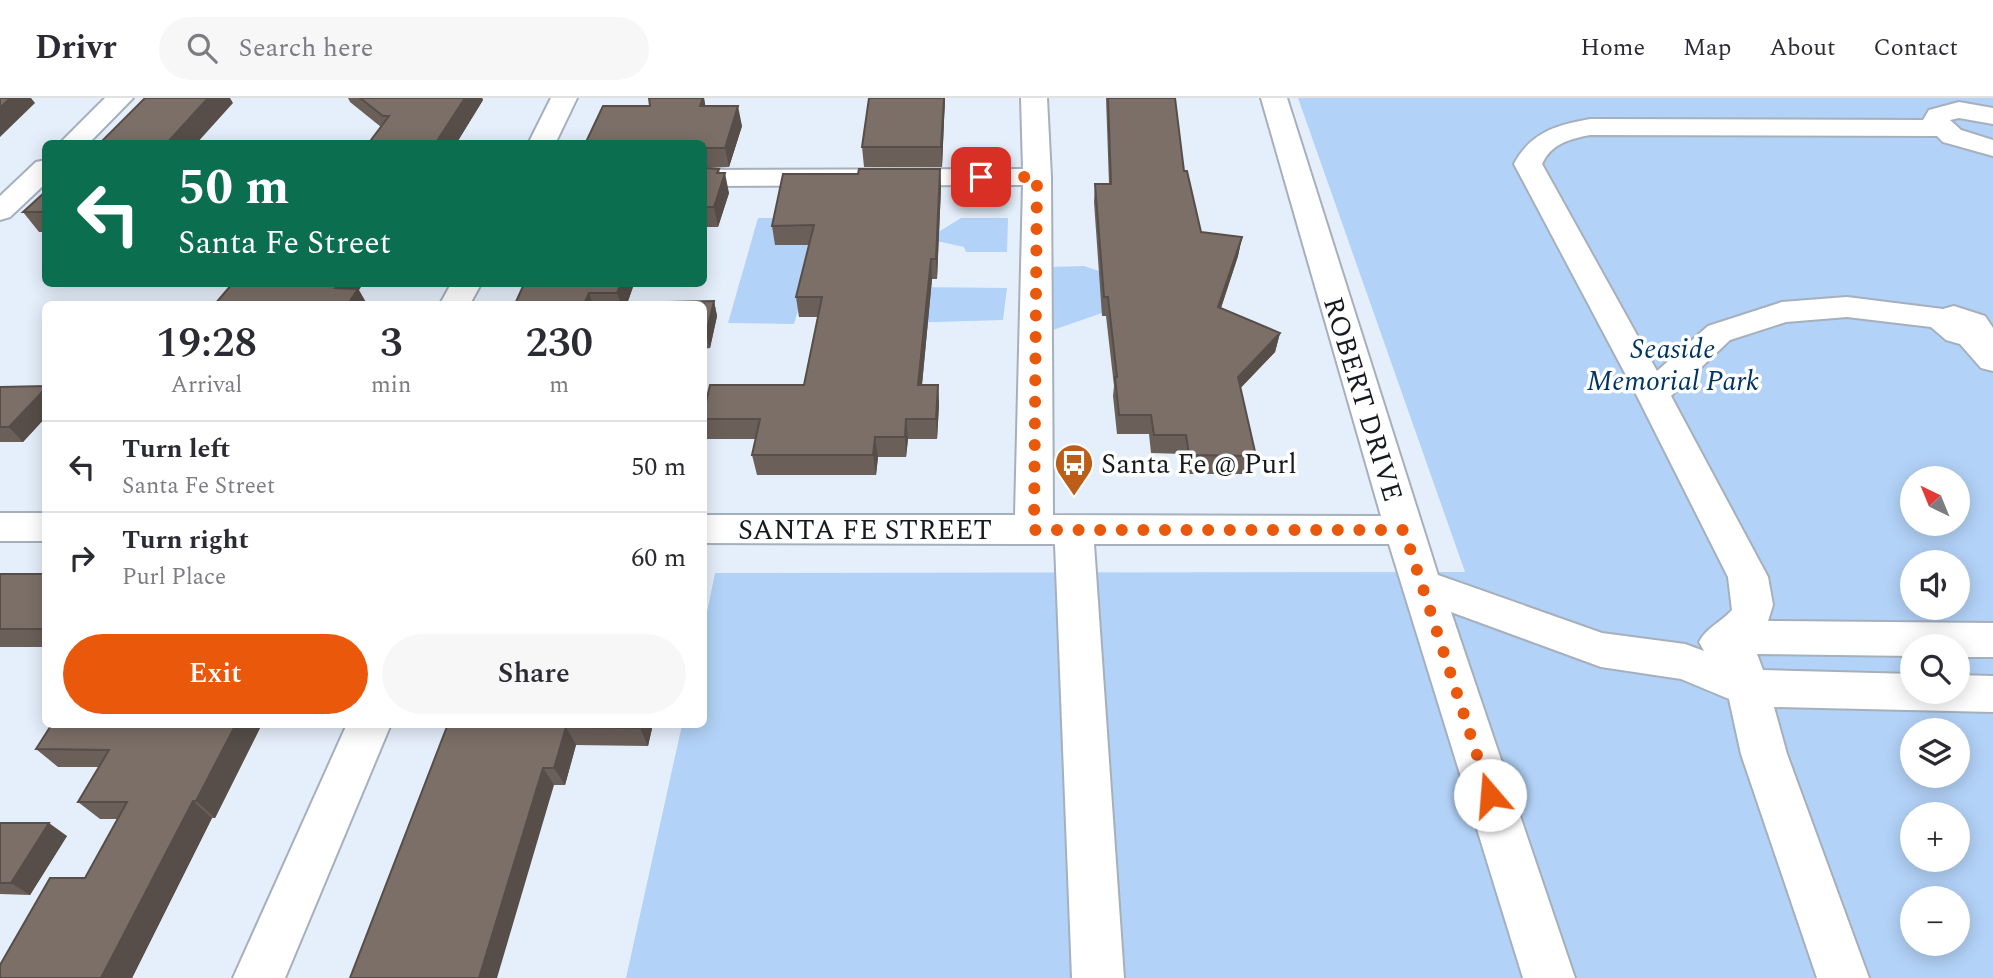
<!DOCTYPE html>
<meta charset="utf-8">
<style>
body{margin:0;font-family:Spectral,serif;background:#f7f7f7;color:#2b2b33;height:100vh;display:flex;flex-direction:column;font-size:26px;white-space:nowrap}
*{box-sizing:border-box;margin:0}
p{font-size:23px;color:#7c7c81}
.icon{flex:none;width:38px;height:38px;fill:none;stroke:currentColor;stroke-width:2;stroke-linecap:round;stroke-linejoin:round}
.map{position:relative;flex:1;overflow:hidden}
.sheet{position:absolute;left:42px;top:203px;width:665px;height:427px;display:flex;flex-direction:column;background:#fff;border-radius:10px;box-shadow:0 4px 18px #0003}
.sheet>*{flex:none}
.top-card{position:absolute;left:42px;top:42px;width:665px;height:147px;border-radius:10px;box-shadow:0 4px 18px #0003;background:#0b6e4f;color:#fff;overflow:hidden}
.needle{width:46px;rotate:317deg}
.tools{position:absolute;left:1900px;top:368px;display:grid;gap:14px}
.tools a{display:grid;place-items:center;width:70px;height:70px;border-radius:50%;background:#fff;box-shadow:0 4px 18px #0003;font-size:35px}
.pin{position:absolute;display:grid;place-items:center;width:60px;height:60px;color:#fff;margin:-30px;border-radius:14px;box-shadow:0 4px 10px #0006}
.me{position:absolute;width:77px;margin:-38px;rotate:342deg;stroke-linejoin:round;filter:drop-shadow(0 0 5px #0008)}
.turn{display:flex;align-items:center;gap:24px;height:147px;padding:0 21px;font-size:32px}
.turn .icon{width:91px;height:91px;stroke-width:2.5}
.turn b{display:block;font-size:49px;line-height:60px}
.eta{display:flex;justify-content:space-evenly;align-items:center;height:119px;text-align:center}
.eta b{font-size:42px;font-weight:600;line-height:49px}
.primary-button{display:flex;gap:14px;margin-top:auto;padding:14px 21px}
.primary-button a{flex:1;height:80px;border-radius:42px;background:#ea580c;color:#fff;font-size:28px;font-weight:600;line-height:80px;text-align:center}
.primary-button a+a{background:#f7f7f7;color:#2b2b33}
ul{padding:0;list-style:none}
li{display:flex;align-items:center;gap:21px;height:91px;padding:0 21px;border-top:2px solid #e1e1e2}
li div{flex:1}
li b{display:block;font-size:26px}
li em{font-style:normal}
header{display:flex;align-items:center;gap:42px;box-sizing:border-box;height:98px;padding:0 35px;background:#fff;border-bottom:2px solid #e1e1e2}
header strong{font-size:33px}
nav{display:flex;gap:38px;margin-inline-start:auto;font-size:24px}
.search{width:490px;height:63px;background:#f7f7f7;display:flex;align-items:center;gap:18px;box-sizing:border-box;padding:0 24px;border-radius:38px;color:#7c7c81;font-size:26px}
.map>svg:first-child{display:block}
.green{fill:#b2d2f7;fill-rule:evenodd}
.lines{fill:none;stroke-linecap:round;stroke-linejoin:round}
.minor-casing{stroke:#a6b0bc;stroke-width:4}
.minor{fill:#fff;fill-rule:evenodd}
.wall{fill:#6b5f59}
.shaded-wall{fill:#574e49}
.building{fill:#7c6f68;stroke:#574e49;stroke-width:2}
.route{stroke:#ea580c;stroke-width:12;stroke-dasharray:0 21.6}
.labels{text-anchor:middle;stroke-width:7;stroke-linejoin:round;paint-order:stroke}
.park-label{font-size:28px;font-style:italic;fill:#003465;stroke:#fff}
.street-label{font-size:28px;fill:#161a1e;stroke:#fff}
.poi-label{font-size:28px;fill:#161a1e;stroke:#fff;text-anchor:start}
</style>
<header>
<strong>Drivr</strong>
<div class="search"><svg class="icon" aria-label="search" viewBox="0 0 24 24"><circle cx="10" cy="10" r="6"/><path d="M15 15l6 6"/></svg>Search here</div>
<nav><a>Home</a><a>Map</a><a>About</a><a>Contact</a></nav>
</header>
<div class="map">
<svg width="1993" height="880" viewBox="0 0 1993 880">
<rect width="100%" height="100%" fill="#e5effb"/>
<path class="green" d="M1298,0H1993V880H626L682,627L704,626V529L715,475L1465,474ZM1913,380H1958V425H1913ZM1913,464H1958V509H1913ZM1913,548H1958V593H1913ZM1913,632H1958V677H1913ZM1913,716H1958V761H1913ZM1913,800H1958V845H1913Z
M758,120H781L817,147L794,226L728,225Z
M961,120H1008L1007,154H966L964,149L932,142V138Z
M1084,168L1102,174V215L1053,232L1050,169Z
M913,189L1007,190L1003,222L869,226Z"/>
<g class="lines">
<g class="minor-casing">
<path id="minor" d="M105,0H133L88,46H59Z
M551,0H577L555,46H528Z
M1021,0H1047L1051,79L1053,417L1381,418L1261,0H1287L1438,477L1602,535L1685,546L1704,553L1699,544C1707,529 1720,525 1732,512L1728,479L1636,296L1514,66C1531,34 1557,27 1590,21L1923,22L1929,12L1959,4L1993,10V26L1959,20L1950,22L1961,32L1993,42V58L1943,44L1937,38L1590,37C1569,41 1551,46 1542,66L1657,273L1708,228L1782,204L1847,199L1943,211L1954,208L1985,218L1993,230V273L1981,270L1960,246L1946,242L1931,229L1847,219L1786,224L1730,242L1671,298L1768,479L1773,507L1768,523L1993,525V559H1958V548H1913V558L1757,556L1763,572L1913,576V593H1958V577L1993,578V614L1774,609L1787,656L1869,880H1817L1741,656L1729,601L1681,581L1601,569L1451,514L1575,880H1523L1389,446H1094L1124,880H1072L1055,446L704,445V417H1015L1023,87L704,88V72L1023,71Z
M46,62V85L10,119L0,122V98L36,64Z
M451,186H481L470,206H440Z
M0,415H46V443H0Z
M347,626H391L285,880H233Z"/>
</g>
<use href="#minor" class="minor"/>
</g>
<path class="wall" d="M348,0H482L483,2L456,46H368L381,29L350,4Z
M704,0L705,8L742,28L729,69L704,70V46L650,8Z
M945,0L942,69H864L862,49Z
M1106,0H1175L1184,73L1201,134L1242,139L1238,158L1221,210L1280,235L1275,254L1240,290L1256,358L1251,376H1186L1183,356L1151,355L1149,336H1117L1113,298L1114,288L1106,218H1102L1094,104L1095,86H1109Z
M704,70L719,75L729,95L718,129H704Z
M940,71L941,90L937,181H932L922,287H938L939,307L937,341H908L906,359H878L876,377H757L752,357L756,341H707L704,328V313L804,287L818,219H799L796,199L809,147H775L772,128L858,76Z
M46,93V134H39L23,114Z
M524,186H634L627,206H515Z
M714,203L717,218L710,250L704,251V206Z
M46,288V319L23,344H0V289Z
M0,476H46V549H0Z
M52,626H262L215,720H212L132,880H0L85,780L118,721H100L78,704L99,669H58L36,651Z
M448,626H653L648,648L576,647L565,687H554Z
M0,725L67,738L30,797L0,796Z"/>
<path class="shaded-wall" d="M10,0H31L35,5L0,39V10Z
M208,0H230L233,5L196,46H166Z
M465,0H482L483,2L456,46H435Z
M703,0H704L707,17L700,8Z
M944,0H945L942,69L941,49Z
M738,8L742,28L729,69L725,50Z
M719,71L721,84L725,75L729,95L718,129L714,109Z
M940,71L941,90L937,181L936,161Z
M1242,139L1238,158L1215,228L1218,209Z
M931,161L932,181L920,307L918,287Z
M338,186H363L359,192L367,206H344L335,190Z
M621,186H634L627,206H621L617,195Z
M589,195L593,206H584Z
M714,203L717,218L710,250L706,236Z
M1280,235L1275,254L1234,297L1238,279Z
M938,287L939,307L937,341L936,321Z
M46,290V319L23,344L9,329Z
M906,321L908,341L906,359L905,339Z
M875,339L878,359L876,377L873,357Z
M236,626H262L215,720L196,703Z
M641,626H653L648,648L640,630Z
M566,629L576,647L565,687L554,670Z
M543,670L554,687L497,880H479Z
M193,703L212,720L132,880H101Z
M49,725L67,738L30,797L11,785Z"/>
<path class="building" d="M0,0H10L0,10Z
M145,0H208L166,46H99Z
M360,0H465L435,46H368L389,18H383Z
M649,0H703L700,8H738L725,50H704V46H585L603,8H650Z
M869,0H944L941,49H862Z
M1108,0H1175L1184,73H1187L1201,134L1242,139L1218,209L1280,235L1238,279L1256,358L1189,357L1186,337H1154L1151,317H1119L1115,279H1117L1108,199H1104L1095,86H1111Z
M704,70L719,71L717,75H725L714,109H704Z
M859,71H940L936,161H931L918,287H938L936,321H906L905,339H875L873,357H752L760,321H704V313L710,287H804L822,199H796L814,127L772,128L783,76H858Z
M46,93V114H23Z
M232,186H338L335,190L358,191L348,206H215Z
M524,186H621L617,195H589L584,206H515Z
M714,203L706,236H704V206H669V204Z
M46,288V290L9,329H0V289Z
M0,476H46V531H0Z
M52,626H236L196,703H193L101,880H0V867L50,780H85L127,704H78L109,652L36,651Z
M448,626H641L640,630L566,629L554,670H543L479,880H350Z
M0,725H49L11,785H0Z"/>
<g class="lines">
<path class="route" d="M981,79H1037L1034,432H1404L1490,697"/>
</g>
<defs>
<g id="bus-pin" transform="scale(2.0125)"><path d="M0 17L-7.5 6A9.5 9.5 0 1 1 7.5 6Z" fill="#bd5e18" stroke="#fff"/><path d="M-5-6H5V4H4V6H2V4H-2V6H-4V4H-5ZM-3.5-4V0h7V-4ZM-3.5 1.2v1.5H-2V1.2ZM2 1.2v1.5H3.5V1.2Z" fill="#fff"/></g>
</defs>
<g fill-rule="evenodd">
<use href="#bus-pin" x="1074" y="365"/>
</g>
<g class="labels">
<g class="park-label">
<text x="1673" y="260">Seaside<tspan x="1673" dy="32">Memorial Park</tspan></text>
</g>
<g class="street-label">
<text transform="translate(1364 301) rotate(73)" y="10">ROBERT DRIVE</text>
<text x="865" y="441">SANTA FE STREET</text>
</g>
<g class="poi-label">
<text x="1101" y="375">Santa Fe @ Purl</text>
</g>
</g>
</svg>
<div class="tools">
<a><svg class="needle" viewBox="-14 -14 28 28"><path d="M0-13l5 13h-10z" fill="#e53935"/><path d="M0 13l5-13h-10z" fill="#7c7c81"/></svg></a>
<a><svg class="icon" aria-label="sound" viewBox="0 0 24 24"><path d="M4 9h4l5-4v14l-5-4H4zM17 9q2 3 0 6"/></svg></a>
<a><svg class="icon" aria-label="search" viewBox="0 0 24 24"><circle cx="10" cy="10" r="6"/><path d="M15 15l6 6"/></svg></a>
<a><svg class="icon" aria-label="layers" viewBox="0 0 24 24"><path d="M12 4l9 5-9 5-9-5zM3 14l9 5 9-5"/></svg></a>
<a>+</a>
<a>−</a>
</div>
<div class="pin" style="left:981px;top:79px;background:#d93025"><svg class="icon" aria-label="arrive" viewBox="0 0 24 24"><path d="M6 21V4h12l-3 4 3 4H6"/></svg></div>
<svg class="me" style="left:1490px;top:697px" viewBox="-20 -20 40 40"><circle r="19" fill="#fff"/><path d="M0-13L10 11 0 6-10 11z" fill="#ea580c"/></svg>
<div class="top-card">
<div class="turn"><svg class="icon" aria-label="left" viewBox="0 0 24 24"><path d="M17 20v-9H6M10 6l-5 5 5 5"/></svg><div><b>50 m</b>Santa Fe Street</div></div>
</div>
<section class="sheet">
<div class="eta">
<div><b>19:28</b><p>Arrival</p></div>
<div><b>3</b><p>min</p></div>
<div><b>230</b><p>m</p></div>
</div>
<ul>
<li><svg class="icon" aria-label="left" viewBox="0 0 24 24"><path d="M17 20v-9H6M10 6l-5 5 5 5"/></svg><div><b>Turn left</b><p>Santa Fe Street</p></div><em>50 m</em></li>
<li><svg class="icon" aria-label="right" viewBox="0 0 24 24"><path d="M7 20v-9h11M14 6l5 5-5 5"/></svg><div><b>Turn right</b><p>Purl Place</p></div><em>60 m</em></li>
</ul>
<div class="primary-button"><a>Exit</a><a>Share</a></div>
</section>
</div>
